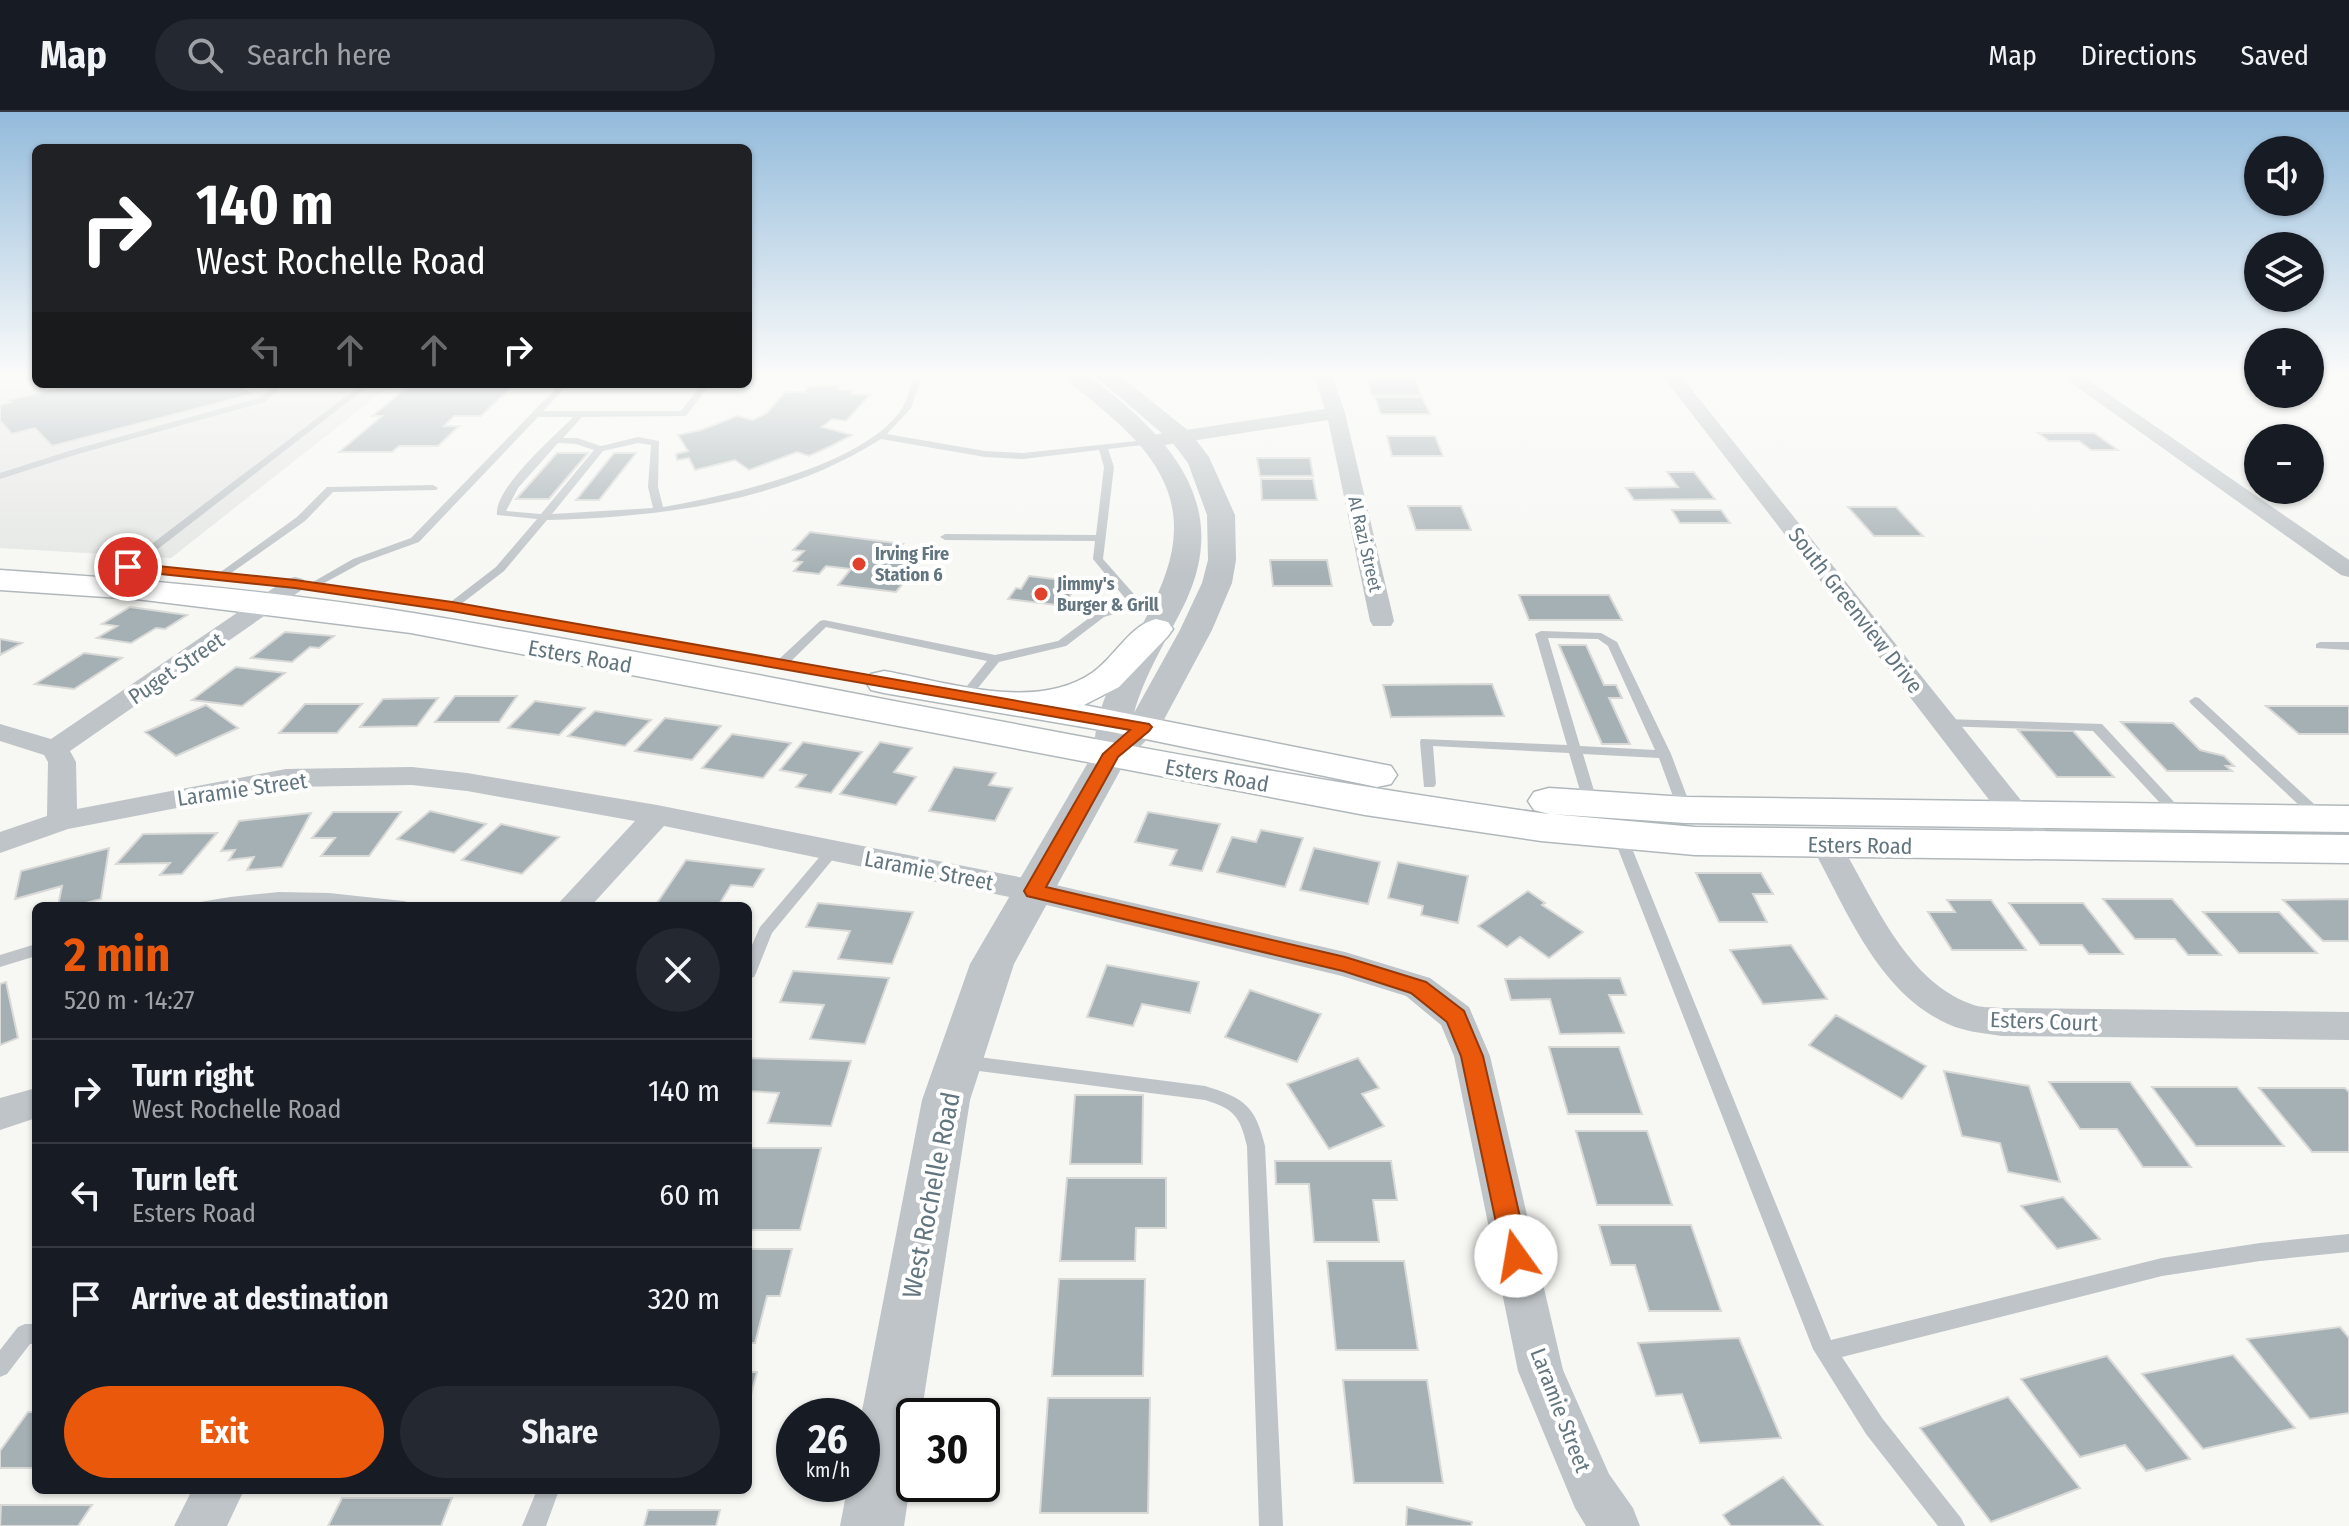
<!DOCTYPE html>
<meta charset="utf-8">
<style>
body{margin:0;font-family:"Fira Sans Condensed",sans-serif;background:#242831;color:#f1f3f6;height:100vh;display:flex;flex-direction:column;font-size:30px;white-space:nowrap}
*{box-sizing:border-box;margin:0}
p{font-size:26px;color:#9ea1a6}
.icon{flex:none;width:44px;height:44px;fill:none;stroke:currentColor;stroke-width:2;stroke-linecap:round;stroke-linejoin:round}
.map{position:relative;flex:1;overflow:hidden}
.details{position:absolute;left:32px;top:790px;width:720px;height:592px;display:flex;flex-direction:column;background:#171b24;border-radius:12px;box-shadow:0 2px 6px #0004}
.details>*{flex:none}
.hud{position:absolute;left:32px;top:32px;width:720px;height:244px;border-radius:12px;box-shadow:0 2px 6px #0004;background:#202124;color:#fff;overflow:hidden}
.buttons{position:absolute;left:2244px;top:24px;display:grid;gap:16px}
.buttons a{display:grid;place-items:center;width:80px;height:80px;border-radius:50%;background:#171b24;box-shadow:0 2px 6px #0004;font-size:40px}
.speed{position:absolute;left:776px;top:1286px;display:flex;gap:16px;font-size:40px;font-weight:700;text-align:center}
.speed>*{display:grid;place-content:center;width:104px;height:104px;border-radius:50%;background:#171b24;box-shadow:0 2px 6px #0004;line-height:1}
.speed small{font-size:20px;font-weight:400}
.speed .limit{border:4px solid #111;border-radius:12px;background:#fff;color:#111}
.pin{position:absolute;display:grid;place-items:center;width:68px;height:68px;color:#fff;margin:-34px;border:4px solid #fff;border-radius:50%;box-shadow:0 2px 8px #0007}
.me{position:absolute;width:88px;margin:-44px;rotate:347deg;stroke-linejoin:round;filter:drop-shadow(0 0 6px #0008)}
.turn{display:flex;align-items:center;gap:28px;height:168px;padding:0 32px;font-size:36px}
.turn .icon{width:104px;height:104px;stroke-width:2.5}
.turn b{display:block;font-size:56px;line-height:68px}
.lanes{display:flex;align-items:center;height:76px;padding:0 32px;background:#0003;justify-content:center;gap:40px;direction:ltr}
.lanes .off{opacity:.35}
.round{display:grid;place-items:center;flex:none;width:84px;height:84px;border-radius:42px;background:#242831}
.head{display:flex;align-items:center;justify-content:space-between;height:136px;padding:0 32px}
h1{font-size:48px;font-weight:700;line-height:60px;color:#ea580c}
.action{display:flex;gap:16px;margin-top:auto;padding:16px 32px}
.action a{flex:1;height:92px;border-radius:48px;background:#ea580c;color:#fff;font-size:32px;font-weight:700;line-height:92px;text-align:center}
.action a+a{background:#242831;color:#f1f3f6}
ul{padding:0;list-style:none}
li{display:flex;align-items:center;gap:24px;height:104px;padding:0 32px;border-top:2px solid #363941}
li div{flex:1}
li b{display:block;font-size:30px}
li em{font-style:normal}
header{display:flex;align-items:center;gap:48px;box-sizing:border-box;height:112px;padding:0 40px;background:#171b24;border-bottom:2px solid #363941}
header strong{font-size:38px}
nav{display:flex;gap:44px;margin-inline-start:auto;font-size:28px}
.search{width:560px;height:72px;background:#242831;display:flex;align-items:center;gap:20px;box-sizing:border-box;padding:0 28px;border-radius:44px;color:#9ea1a6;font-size:30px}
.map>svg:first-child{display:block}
.built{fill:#e5e7e5}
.building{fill:#a5b0b4;stroke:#d9d9d7;stroke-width:2}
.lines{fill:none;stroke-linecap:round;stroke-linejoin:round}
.secondary-casing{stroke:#b1b8bb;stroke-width:3}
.service{fill:#bec4c7;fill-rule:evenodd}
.minor{fill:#bec4c7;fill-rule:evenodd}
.tertiary{fill:#bec4c7;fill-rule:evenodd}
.secondary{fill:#fff;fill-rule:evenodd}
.route{fill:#ea580c;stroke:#983908;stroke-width:2}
.poi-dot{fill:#e1402b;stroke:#fff;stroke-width:3}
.labels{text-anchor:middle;stroke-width:8;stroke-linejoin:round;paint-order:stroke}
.far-street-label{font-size:18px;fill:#63767f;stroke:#fff}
.far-poi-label{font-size:18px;font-weight:bold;fill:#63767f;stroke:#fff;text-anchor:start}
.street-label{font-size:22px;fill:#63767f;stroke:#fff}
.near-street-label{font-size:26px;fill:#63767f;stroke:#fff}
</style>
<header>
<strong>Map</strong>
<div class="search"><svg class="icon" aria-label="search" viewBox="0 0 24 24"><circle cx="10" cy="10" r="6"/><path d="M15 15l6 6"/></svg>Search here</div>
<nav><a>Map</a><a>Directions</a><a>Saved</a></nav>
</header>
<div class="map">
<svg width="2349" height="1414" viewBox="0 0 2349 1414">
<rect width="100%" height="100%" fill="#f7f7f4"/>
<path class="built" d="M0,263H36V272H392L171,446L0,436Z"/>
<path class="building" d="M1368,267H1415L1421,283H1372Z
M75,272H240L253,282L52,334L35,316L12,322L0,309V293L11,290L9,288Z
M411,272L467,273L515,272L481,304H454L444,314H459L438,334H399L392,340H339L382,304H372Z
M838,273L839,278H854L851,282L870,283L846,309L832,307L822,315L852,323L831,334L809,344L797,340L749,358L735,348L695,358L689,346L677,348L676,342L688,339L678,323L701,318L737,304L753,308L767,301L785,280H805L807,275Z
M1375,285H1422L1430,302H1381Z
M2038,321H2094L2118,338H2091L2079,329H2049Z
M1387,324H1435L1443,344H1392Z
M557,341H588L549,387H516Z
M614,341H636L599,388H576Z
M1257,346H1310L1313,364H1260Z
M1667,360H1694L1715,387L1634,388L1626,376L1678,375Z
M1261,367H1313L1317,388H1262Z
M1408,394H1461L1471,418H1416Z
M1848,395H1896L1923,424H1874Z
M1672,398H1721L1730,411H1680Z
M810,420L903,432L897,438L927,442L896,480L838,473L851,457L826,454L819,462L794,459L802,450L794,449L804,439L793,438Z
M1270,448H1327L1332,474H1273Z
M1029,464L1078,470L1064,494L1008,487L1016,476L1021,477Z
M1519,483H1609L1622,508H1529Z
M130,495L187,503L165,517L156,516L131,531L97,526L117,514L102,512Z
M285,520L334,524L319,536L310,535L292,550L251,546Z
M0,527L22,531L0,543Z
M1559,533H1586L1604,573H1616L1622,586H1609L1630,632H1602Z
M84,541L122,546L74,577L35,572Z
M236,555L285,561L242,594L192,588Z
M1492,572L1504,604L1391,605L1383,573Z
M455,584H517L499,610H435Z
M438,586L417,614L360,615L383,587Z
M535,589L585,596L559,623L508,616Z
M305,592H362L337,621H279Z
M206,593L238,616L176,644L145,620Z
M2266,594H2349V622H2299Z
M595,599L651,608L625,634L568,624Z
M665,606L721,614L692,648L635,639Z
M2121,610L2173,611L2200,638L2224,644L2234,654H2226L2232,659H2167Z
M2018,618L2073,619L2114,665H2057Z
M732,622L791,631L763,666L702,656Z
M803,630L862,640L831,681L796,675L806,663L780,658Z
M880,630L912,636L894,660L916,665L896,693L840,682Z
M954,655L996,661L989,673L1012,676L995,709L929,699Z
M430,699L486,712L454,741L397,727Z
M333,700H401L369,744H321L335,726H312Z
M1148,700L1220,712L1202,759L1170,753L1177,738L1135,730Z
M311,701L282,755L247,758L254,745L229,748L235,738L221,739L239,709Z
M501,712L559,725L522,762L462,748Z
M1261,718L1303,726L1285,775L1217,760L1232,725L1256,730Z
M217,721L182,762L160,763L170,751L116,752L143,722Z
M109,736L101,787L75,794H58L62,774L15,787L21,759Z
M1314,736L1380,750L1368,792L1300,778Z
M686,748L764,757L753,775L731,773L718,794H655Z
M1398,750L1468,764L1458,811L1421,803L1423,794L1388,786Z
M1696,761H1761L1773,782H1753L1767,810H1719Z
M1528,779L1545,791L1542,793L1583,820L1549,846L1520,825L1507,835L1478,814Z
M2103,787H2172L2221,843H2188L2175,827H2135Z
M2349,787V829H2323L2283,788Z
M1947,788H1991L2026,838H1952L1928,800H1955Z
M818,791L913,800L892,852L838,847L850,819L806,815Z
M2009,791H2083L2123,842H2089L2082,833H2040Z
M2203,800H2279L2317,841H2239Z
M1791,833L1827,887L1763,892L1730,838Z
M1107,853L1199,870L1190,901L1142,892L1133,914L1087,905Z
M793,859L889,866L865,932L810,927L824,893L780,890Z
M1620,866L1626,883H1609L1624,921L1560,922L1550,887L1511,888L1505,867Z
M6,870L18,926L0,933V872Z
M1250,878L1321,902L1297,950L1225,925Z
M1836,903L1926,954L1902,987L1809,933Z
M1549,935H1619L1642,1002H1568Z
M748,946L851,949L831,1014L768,1011L779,981L748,979Z
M1358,946L1379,976L1362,982L1384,1014L1329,1037L1287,972Z
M1944,959L2029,974L2060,1070L2008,1060L2000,1031L1962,1024Z
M2049,970H2130L2191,1055H2143L2117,1017H2080Z
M2152,975H2237L2284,1034H2196Z
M2259,976H2345L2349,980V1040H2312Z
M1075,983H1143L1142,1052H1070Z
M1576,1019H1647L1672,1093H1597Z
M748,1036H821L800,1118H748Z
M1275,1049H1391L1397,1088H1373L1379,1130H1314L1309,1072H1276Z
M1067,1066H1166V1116H1136L1135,1149H1060Z
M2063,1085L2100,1127L2057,1137L2021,1094Z
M1599,1113H1691L1721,1199H1649L1635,1153H1611Z
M748,1137H792L780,1184H767L755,1231H748Z
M1327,1149H1404L1418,1238H1336Z
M1059,1167H1145L1143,1264H1052Z
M2340,1215L2349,1226V1301L2310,1307L2247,1227Z
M1739,1226L1781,1326L1700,1331L1682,1282L1656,1284L1638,1231Z
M2233,1243L2295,1316L2203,1337L2142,1262Z
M2107,1244L2190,1347L2146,1359L2125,1333L2080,1345L2021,1267Z
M748,1260H757L748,1294Z
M1343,1268H1427L1443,1371H1354Z
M2008,1285L2080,1376L1991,1410L1920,1316Z
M1048,1286H1150L1148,1401H1040Z
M28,1300H36V1356H0V1339Z
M1783,1365L1823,1414H1731L1723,1403Z
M342,1386H452L441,1414H328Z
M1,1393H92L78,1414H0Z
M1407,1395L1472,1410L1471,1414H1406Z
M648,1398H720L716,1414H644Z"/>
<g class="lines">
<g class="secondary-casing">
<path id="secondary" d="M0,458C138,467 277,479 413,501C790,563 1163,649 1541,701L1549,702L1534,698L1528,689L1534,680L1549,676L1685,685L2349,694V720L1685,711L1551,702L1695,715L2349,723V751L1695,743L1541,729L1365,703L411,521L136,487L0,478Z
M1156,507L1168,510L1173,517L1168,524L1119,575L1084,593L1391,654L1397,663L1391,672L1377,675L1112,620L884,581L871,578L866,570L871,562L884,559C948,570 1035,600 1092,561C1114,546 1130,513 1156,507Z"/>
</g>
<path class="service" d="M2338,263L2349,264V269Z
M914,266L921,268L911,296L887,322L985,339L1023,341L1155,327V331L1152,332L1108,337L1114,355L1103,447L1140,489L1170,494V498L1137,495L1104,505L1066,534L999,550L969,587L965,588L959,584L987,549L826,515L785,555H777L775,552L777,549L820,509L824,508L995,543L1058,529L1096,501L1129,491L1093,447L1095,429L945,428L940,425L945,422L1096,423L1104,355L1099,338L1023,347L985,345L881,327C782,390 662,405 547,408L504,459L456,496H448V492L496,455L537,407L497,403C494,376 554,325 573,305H538L419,430L361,451L315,476H307L306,474L353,447L411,426L560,272H569L543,299H681L702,272H710L686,304L582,305L563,326H577L601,334L638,325L659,329L658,375L663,395C726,384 868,353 903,295C908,286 910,275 914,266ZM558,331L576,332L594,338L541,402L506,399L518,376ZM638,331L651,333L648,375L653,396L552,402L603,339Z
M265,272H274L279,278L265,290L78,342L0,367V361L72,338L259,286L270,278Z
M362,272H371L132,457H124V453Z
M433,373L438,376L436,378L333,380L305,409L224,466L220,467L215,464L297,405L327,375Z
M1541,519L1601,521L1617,530L1671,642L1692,698L1690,701H1680L1678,698L1659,646L1583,642L1598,692L1591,696L1584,692L1569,641L1433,634L1436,672L1434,675H1424L1420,630L1421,627L1567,633L1535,522ZM1548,526L1598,527L1608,534L1655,638L1580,634Z
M2320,530H2349V538L2316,536V532Z
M2195,585L2199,586L2326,703L2328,706L2326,709H2316L2191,592L2189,589Z
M1944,607L2102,612L2187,704L2180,708L2175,707L2093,619L1939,614L1938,611Z
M1620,719L1627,724L1831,1228L2162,1146L2260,1131L2349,1122V1140L2260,1149L2162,1164L1842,1245L1882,1306L1961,1406L1965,1414H1938L1866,1322L1813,1237L1613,724Z
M833,733L838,735L840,738L838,741L772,821L756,861L754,865L748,867V842L760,815L828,735Z
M279,780L329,781L403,789L408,790L411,794L304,791L197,794L200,790L230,785Z
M36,832V844L0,855V843Z
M963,943L1205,974C1244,986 1255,993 1265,1034L1283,1414H1259L1247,1034C1240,1004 1234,997 1205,988L963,957L957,955L954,950L957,945Z
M25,1212H36V1232H30L7,1262L0,1265V1238L18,1215Z
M537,1378H559L546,1414H522Z"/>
<path class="minor" d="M1314,263H1332L1345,301L1394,509L1391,514H1373L1370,509L1328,308L1152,335L1142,329L1152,323L1325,297Z
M1662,263H1680L2052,727L2056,734L2052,741L2041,744L2030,741Z
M2060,263H2081L2349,448V465L2341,463Z
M295,465L303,467L307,472L303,477L70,639L76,650L77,697L286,657L412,655L467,661L657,693L1034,768L1345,840L1430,866L1469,895L1490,944L1563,1258L1609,1362L1633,1396L1640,1414H1586L1575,1396L1518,1259L1454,944L1441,913L1406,884L1342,864L1034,790L664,714L591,794H556L635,709L467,679L412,673L286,675L68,717L0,741V720L47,704L48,650L44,643L0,629V612L51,627L287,467Z
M1826,723L1837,726C1872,782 1903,867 1971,892C1980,896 1992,895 2002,896L2349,900V928L2002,924C1984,921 1965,920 1948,912C1877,880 1846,796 1811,733L1815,726Z
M36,976V1006L0,1018V986Z
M192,1378H244L227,1414H174Z"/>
<path class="tertiary" d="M1063,263H1088C1164,321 1233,387 1186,489C1168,526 1145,561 1134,601L1180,518L1202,471L1208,448L1207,403L1188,351L1172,330L1094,263H1119L1190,320L1209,345L1235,403L1236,448L1232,471L1212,518L1160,615L1126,648L1014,852L970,988L921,1304H914V1347L904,1414H840L848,1372H862L861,1304L922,988L970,852L1093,642C1095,624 1097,606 1104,588C1134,511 1210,438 1154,352C1138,327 1113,306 1090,287C1081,279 1070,273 1063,263Z"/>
<use href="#secondary" class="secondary"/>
</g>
<linearGradient id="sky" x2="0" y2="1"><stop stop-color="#93bbdb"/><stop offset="0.57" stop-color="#fbfbfa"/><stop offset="1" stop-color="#fbfbfa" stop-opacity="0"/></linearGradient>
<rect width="2349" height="461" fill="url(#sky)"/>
<path class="route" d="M128,451L295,468L452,490L1149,612L1152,615L1149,619L1118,645L1046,775L1345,845L1426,870L1464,899L1483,944L1529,1144L1525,1152L1516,1156L1507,1152L1503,1144L1461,944L1447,910L1411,881L1343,859L1027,784L1024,779L1103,642L1130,618L452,499L295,476L123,458V452Z"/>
<g class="poi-dot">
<circle cx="859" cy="452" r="8"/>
<circle cx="1041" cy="482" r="8"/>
</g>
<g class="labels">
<g class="far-street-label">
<text transform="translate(1365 432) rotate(77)" y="6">Al Razi Street</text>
</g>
<g class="far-poi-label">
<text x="875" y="448">Irving Fire<tspan x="875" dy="21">Station 6</tspan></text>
<text x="1057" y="478">Jimmy's<tspan x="1057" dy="21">Burger &amp; Grill</tspan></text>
</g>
<g class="street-label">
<text transform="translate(1856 498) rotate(52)" y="8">South Greenview Drive</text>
<text transform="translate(580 544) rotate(10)" y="8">Esters Road</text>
<text transform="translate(176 556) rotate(-34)" y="8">Puget Street</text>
<text transform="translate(1217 663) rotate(10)" y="8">Esters Road</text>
<text transform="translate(242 677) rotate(-8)" y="8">Laramie Street</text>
<text transform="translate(1860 733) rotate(1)" y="8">Esters Road</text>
<text transform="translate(929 758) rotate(11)" y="8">Laramie Street</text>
<text transform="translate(2044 909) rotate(2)" y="8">Esters Court</text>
<text transform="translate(1561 1298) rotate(69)" y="8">Laramie Street</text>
</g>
<g class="near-street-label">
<text transform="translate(931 1083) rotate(-79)" y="9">West Rochelle Road</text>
</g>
</g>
</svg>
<div class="buttons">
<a><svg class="icon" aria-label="sound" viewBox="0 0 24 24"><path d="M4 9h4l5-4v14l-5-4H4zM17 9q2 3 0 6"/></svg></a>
<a><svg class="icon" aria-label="layers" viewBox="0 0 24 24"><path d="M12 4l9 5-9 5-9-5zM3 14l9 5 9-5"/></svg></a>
<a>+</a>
<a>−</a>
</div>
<div class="speed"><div>26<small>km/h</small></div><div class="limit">30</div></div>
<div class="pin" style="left:128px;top:455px;background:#d93025"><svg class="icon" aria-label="arrive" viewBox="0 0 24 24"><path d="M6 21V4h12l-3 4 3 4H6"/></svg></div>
<svg class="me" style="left:1516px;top:1144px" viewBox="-20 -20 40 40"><circle r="19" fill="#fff"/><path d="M0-13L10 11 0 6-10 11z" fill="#ea580c"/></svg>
<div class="hud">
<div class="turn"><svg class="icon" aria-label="right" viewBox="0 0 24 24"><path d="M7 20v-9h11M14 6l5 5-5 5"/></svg><div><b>140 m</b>West Rochelle Road</div></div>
<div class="lanes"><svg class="icon off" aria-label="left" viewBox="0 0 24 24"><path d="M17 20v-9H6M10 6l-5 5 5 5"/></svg><svg class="icon off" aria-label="ahead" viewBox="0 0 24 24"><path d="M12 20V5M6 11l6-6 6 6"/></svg><svg class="icon off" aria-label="ahead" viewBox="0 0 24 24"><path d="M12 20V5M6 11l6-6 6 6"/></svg><svg class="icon" aria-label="right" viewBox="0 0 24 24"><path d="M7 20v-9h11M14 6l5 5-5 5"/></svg></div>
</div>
<section class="details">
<div class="head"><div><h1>2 min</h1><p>520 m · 14:27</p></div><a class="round"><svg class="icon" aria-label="close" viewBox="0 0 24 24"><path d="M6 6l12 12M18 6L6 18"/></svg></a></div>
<ul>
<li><svg class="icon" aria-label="right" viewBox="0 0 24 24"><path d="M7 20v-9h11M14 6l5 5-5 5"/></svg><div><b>Turn right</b><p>West Rochelle Road</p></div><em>140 m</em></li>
<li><svg class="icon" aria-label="left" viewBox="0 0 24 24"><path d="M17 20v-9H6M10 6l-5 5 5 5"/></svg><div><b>Turn left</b><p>Esters Road</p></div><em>60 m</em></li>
<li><svg class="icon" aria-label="arrive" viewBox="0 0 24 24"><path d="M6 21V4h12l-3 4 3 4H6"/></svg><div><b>Arrive at destination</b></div><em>320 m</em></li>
</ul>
<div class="action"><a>Exit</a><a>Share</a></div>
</section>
</div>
